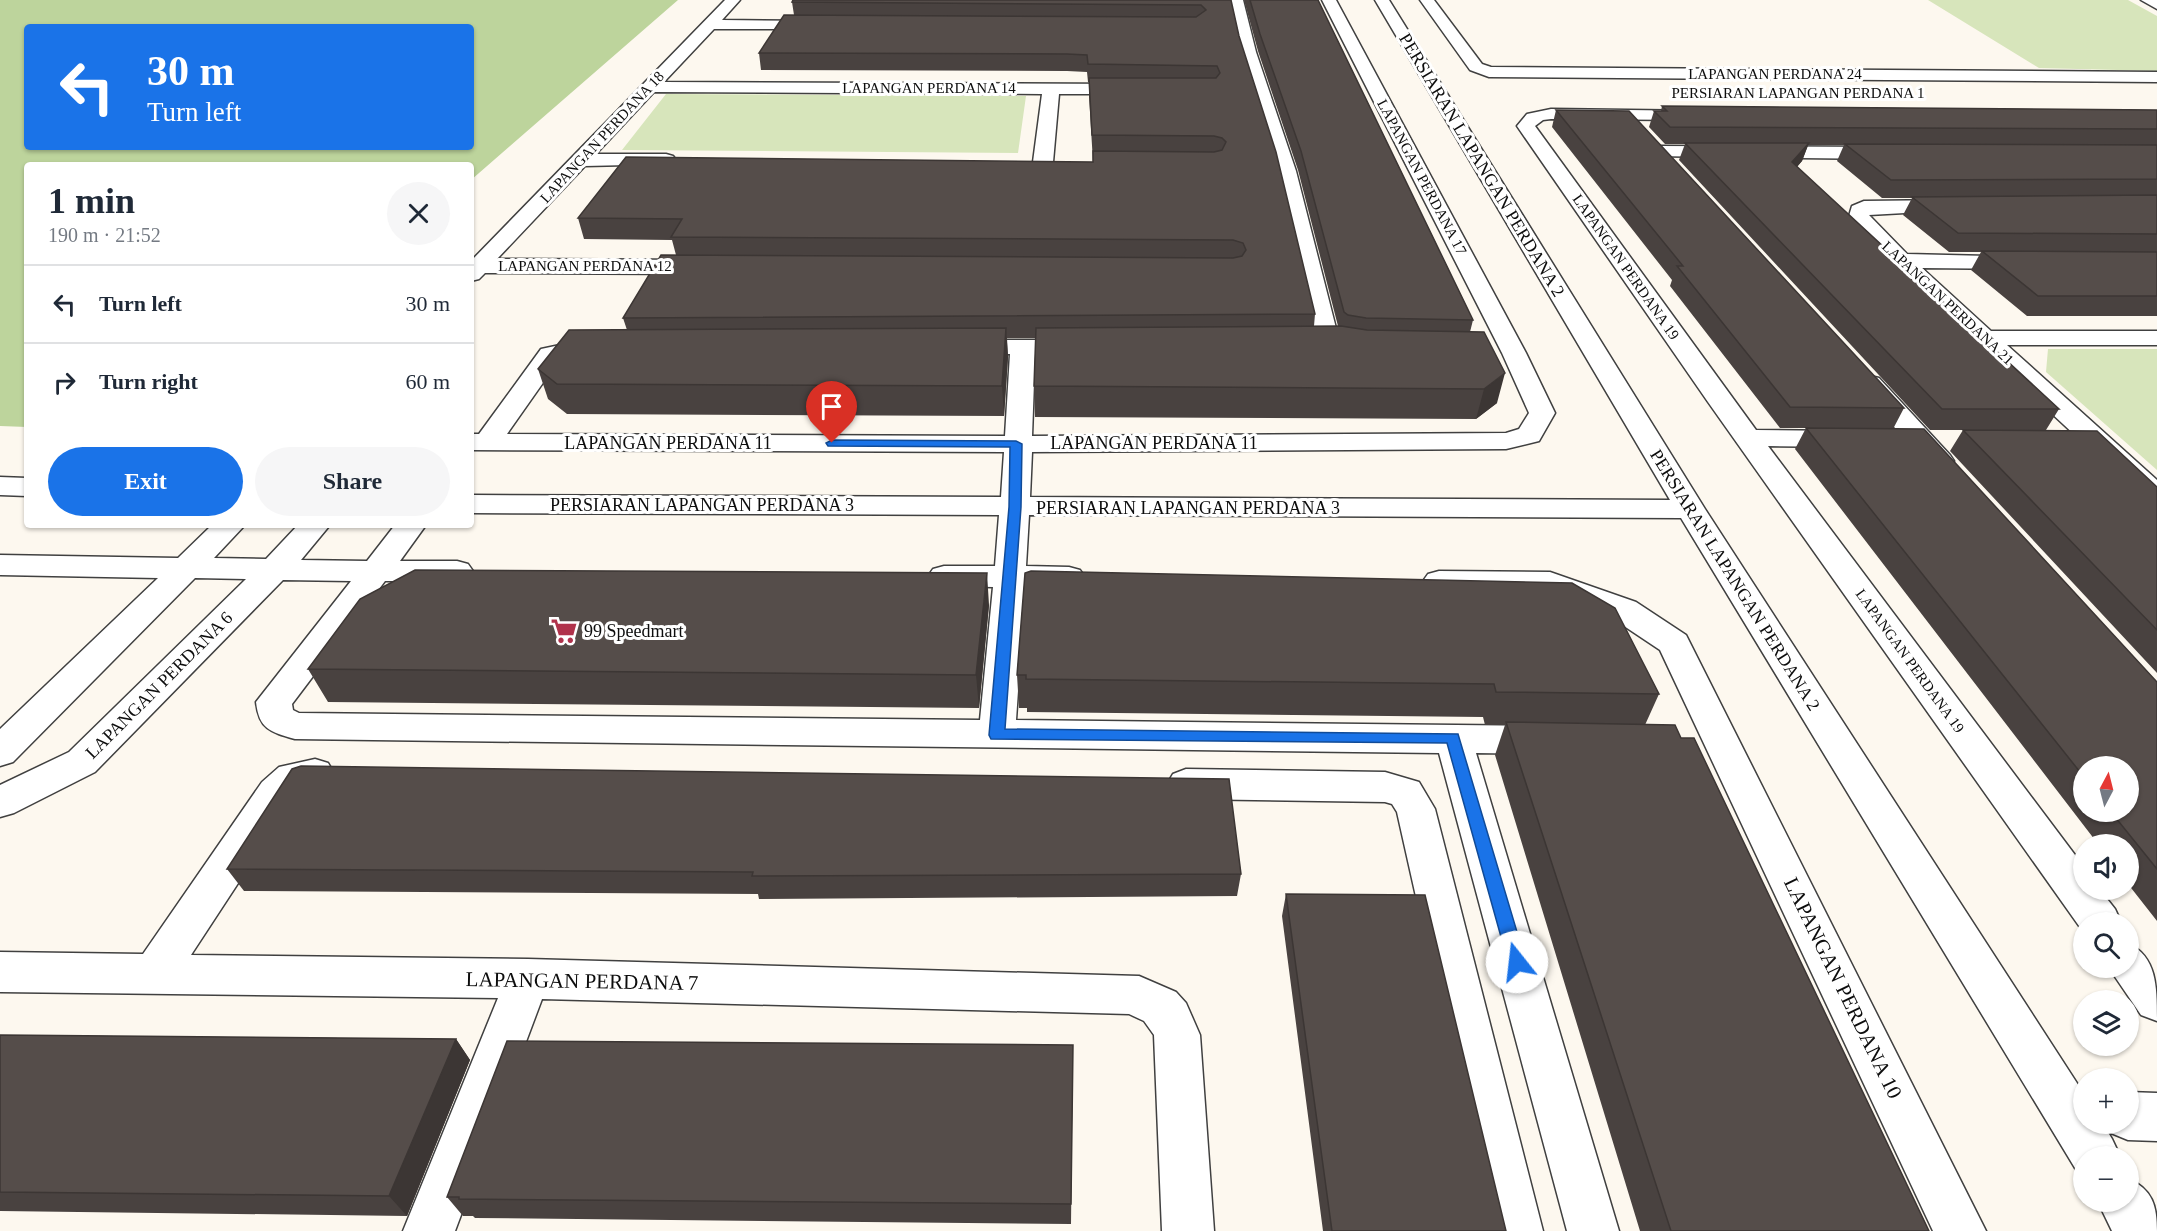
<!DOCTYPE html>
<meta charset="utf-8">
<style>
body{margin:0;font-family:Georgia,serif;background:#f6f6f7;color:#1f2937;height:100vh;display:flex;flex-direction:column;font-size:22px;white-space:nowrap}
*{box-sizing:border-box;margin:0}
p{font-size:20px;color:#747a83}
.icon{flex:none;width:33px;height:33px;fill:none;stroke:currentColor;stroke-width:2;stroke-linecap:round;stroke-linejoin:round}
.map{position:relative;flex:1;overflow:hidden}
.side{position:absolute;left:24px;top:162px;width:450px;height:366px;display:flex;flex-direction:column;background:#fff;border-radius:6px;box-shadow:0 2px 4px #0004}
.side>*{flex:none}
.banner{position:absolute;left:24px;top:24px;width:450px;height:126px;border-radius:6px;box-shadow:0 2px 4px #0004;background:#1a73e8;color:#fff;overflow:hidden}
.needle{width:39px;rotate:7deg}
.tools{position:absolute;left:2073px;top:756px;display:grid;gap:12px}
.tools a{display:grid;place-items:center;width:66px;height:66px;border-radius:50%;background:#fff;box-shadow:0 2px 4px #0004;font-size:30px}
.pin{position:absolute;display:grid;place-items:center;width:51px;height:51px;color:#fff;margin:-62px -26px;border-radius:50% 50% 50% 0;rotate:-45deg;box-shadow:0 0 6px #0007}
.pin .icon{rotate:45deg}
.me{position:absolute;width:66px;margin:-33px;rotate:344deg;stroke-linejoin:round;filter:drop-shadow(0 0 4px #0008)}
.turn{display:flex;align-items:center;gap:21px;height:126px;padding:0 24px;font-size:27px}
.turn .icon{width:78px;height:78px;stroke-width:2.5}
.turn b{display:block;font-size:42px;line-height:51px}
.round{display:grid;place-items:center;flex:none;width:63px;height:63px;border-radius:32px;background:#f6f6f7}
.headline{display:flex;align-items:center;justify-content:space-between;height:102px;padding:0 24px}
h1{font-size:36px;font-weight:800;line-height:45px}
.cta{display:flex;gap:12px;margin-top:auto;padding:12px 24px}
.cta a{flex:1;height:69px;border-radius:36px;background:#1a73e8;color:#fff;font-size:24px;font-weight:800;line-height:69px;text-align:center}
.cta a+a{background:#f6f6f7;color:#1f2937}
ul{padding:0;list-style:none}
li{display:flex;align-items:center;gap:18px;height:78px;padding:0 24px;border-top:2px solid #e0e1e3}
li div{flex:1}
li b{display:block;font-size:22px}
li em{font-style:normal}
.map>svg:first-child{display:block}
.green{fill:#d7e5bb}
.forest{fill:#bdd49c;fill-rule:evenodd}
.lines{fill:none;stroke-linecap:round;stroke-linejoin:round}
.minor-casing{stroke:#404040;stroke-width:3}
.minor{fill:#fff;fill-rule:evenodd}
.wall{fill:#494240;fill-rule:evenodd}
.shaded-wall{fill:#3c3634}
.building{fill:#554d4a;stroke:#3c3634;stroke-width:1.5}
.route{fill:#1a73e8;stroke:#114b97;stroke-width:1.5}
.labels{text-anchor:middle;stroke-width:6;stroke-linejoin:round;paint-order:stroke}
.far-street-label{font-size:15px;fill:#0d0d0d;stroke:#fff}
.street-label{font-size:18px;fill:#0d0d0d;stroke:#fff}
.poi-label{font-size:18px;fill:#0d0d0d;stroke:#fff;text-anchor:start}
.near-street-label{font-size:21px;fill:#0d0d0d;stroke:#fff}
</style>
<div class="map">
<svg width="2157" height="1231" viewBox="0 0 2157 1231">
<rect width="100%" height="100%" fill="#fdf8ef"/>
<path class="green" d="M1928,0H2128L2157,16V71L2039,68Z
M666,94L1026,96L1018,153L622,150Z
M2048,349H2157V470L2046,372Z"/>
<path class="forest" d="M0,0H678L471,180V165H27V427L0,426ZM27,27H471V147H27Z"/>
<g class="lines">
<g class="minor-casing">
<path id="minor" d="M725,0H740L722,20L822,21L829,25L822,29H714L664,82L1132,84L1138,85L1140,89L1138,93L1132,94H1059L1053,162L1050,166H1036L1033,162L1042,94L654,92L596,154H666L673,156L676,160L673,164L585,166L497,259L697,260L705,262L708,267L705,272L697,274L485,273L479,279L471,281V261Z
M1229,0H1243L1256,52L1296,171L1338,336L1343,340L1366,344L1369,349L1366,354C1348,359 1325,355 1315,339L1276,171L1240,52Z
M1322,0H1336L1526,353L1555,413L1539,441L1506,449L1032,452L1030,497L1670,500L1375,0H1389L1705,509L2084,1094V1124H2103L2112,1139L2120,1156H2084V1176L2078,1173L1681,518L1029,515L1026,566L1069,567L1080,570L1085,577L1080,584L1069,587H1025L1016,720L1543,726L1556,730L1561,740L1556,750L1543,754L1476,753L1619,1231H1567L1439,753L295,739C270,732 259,729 256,702L351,581L283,580L95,772L14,813L0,817V785L69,752L246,579L195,578L13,762L0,766V729L158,578L0,575V555L178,558L212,525H245L214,558L266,559L298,525H330L301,560L367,561L395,525H426L400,561H457L468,564L473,571L468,578L457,581H385L292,704L293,710L299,713L980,720L993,587L944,586L933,583L928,576L933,569L944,566H995L999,515L471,513V495L1001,497L1004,452L471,450V434H479L541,349L574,342L583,344L586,349L583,354L559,360L507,434L1005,436L1010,354H962L953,352L950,347L953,342L962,340H1081L1090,342L1093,347L1090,352L1081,354H1035L1032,436L1506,433L1519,429L1529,413L1502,353Z
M1420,0H1434L1482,64L1491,67L2157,72V82L1489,77L1470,70Z
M2141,0H2157V9Z
M1551,109L1705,111L1708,115L1705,119L1699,120L1551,119L1543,120L1535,126L1756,430L1845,431L1855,433L1859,439L1855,445L1845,447L1768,446L2084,867V890H2100L2115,909L2121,922H2084V933L1708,402L1517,126L1527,114Z
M1658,146L1885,147L1892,149L1894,153L1892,157L1885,159L1651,156L1649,152L1651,148Z
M1952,200L1959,202L1962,206L1959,210L1869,215L1907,254L2030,257L2033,262L2030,267L2022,269L1922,268L1991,331H2157V345H2007L2157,480V505L2147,502L1893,266L1849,216L1852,206L1864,201Z
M1870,376L1879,378L1950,455L1954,461L1950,467L1940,469L1930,467L1861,390L1857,384L1861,378Z
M0,477L27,478V496L0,495Z
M1439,571L1550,572L1636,602L1686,635L1986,1231H1933L1660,650L1612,618L1546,592L1439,591L1428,588L1423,581L1428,574Z
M315,759L328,763L334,773L328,783L303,790L290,804L191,955L528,959L1139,976L1176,992L1186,1003L1200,1035L1214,1231H1162L1154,1035L1144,1021L1129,1014L542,999L455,1231H403L498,998L0,992V952L143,954L262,782L279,767Z
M1186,769L1385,772L1419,782L1435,809L1543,1231H1491L1397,812L1392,804L1385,802L1186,799L1173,794L1167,784L1173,774Z
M2128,943C2157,957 2157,987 2157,1021L2141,1015L2109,968H2128Z
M2128,1092L2157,1093V1141L2128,1140L2111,1133L2107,1124H2128Z
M2128,1179C2153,1189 2157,1207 2157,1231H2112L2098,1202H2128Z"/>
</g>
<use href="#minor" class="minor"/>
</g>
<path class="wall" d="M1231,0L1239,36L1315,314L1314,326H1338L1298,170L1258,51L1244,0H1318L1473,320L1470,332L1497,403L1476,419L1035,417L1034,386L1036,338H1007L1008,357L1004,416L567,414L548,399L538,369L627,330L623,318L676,255L672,240L584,239L578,218L1093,162L1089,96V82H1088L1087,72L1067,71L761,70L759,53L794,15L792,2Z
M1662,106L2157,110V316H2027L1971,270L1981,252H1949L1903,215L1912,198H1882L1837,161L1844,145H1808L1802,161L1797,167L2059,409L2046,430L2157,487V673L1950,451L1963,430H1930L1679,160L1685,144H1665L1649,127L1654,111H1661Z
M1556,110L1904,408L1893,429L2157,682V921L2128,884V844H2098L1795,449L1806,428H1780L1670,286L1672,280L1552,127ZM2084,766L2128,812H2084Z
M1025,573L1659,694L1645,725L1929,1231H1640L1495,755L1505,725H1485L1483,717L1027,712V708H1019L1017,675Z
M989,605L979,708L328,702L308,669Z
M227,869L1241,874L1237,896L759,899L758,894L244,891Z
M1286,894L1506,1231H1323L1282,916Z
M0,1035L456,1039L470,1060L407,1216L0,1211Z
M1073,1045L1071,1224L475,1218L473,1216H463L447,1197Z"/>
<path class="shaded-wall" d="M1809,143L1802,161L1785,180L1792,162Z
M1006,328L1008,357L1004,416L1002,386Z
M1505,373L1497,403L1476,419L1484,389Z
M987,573L989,605L979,708L976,675Z
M456,1039L470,1060L407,1216L389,1196Z"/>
<path class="building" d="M793,0H1231L1239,36L1276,152L1315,314L623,318L661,255L1233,258L1242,256L1246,250L1243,243L1233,240L671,237L682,219L578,218L626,157L1093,162V151L1214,152L1222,150L1226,142L1222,138L1214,136L1092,135L1089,78H1216L1220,73L1217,66L1088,64L1087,55L1067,54L759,53L784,15L1196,17L1206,10L1201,5L792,2Z
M1250,0H1318L1473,320L1366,318L1348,315L1344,312L1301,151L1260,34Z
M1662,106L2157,110V129L1670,127L1654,111H1667Z
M1556,110L1629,111L1904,408L1790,407L1677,266H1683Z
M1685,143H1809L1792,162L2059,409H1942Z
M1845,144L2157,145V179L1891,180Z
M2157,195V234L1958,233L1912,197Z
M1982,251L2157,252V296H2038Z
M1341,326L1367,330L1484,332L1505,373L1484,389L1034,386L1036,328Z
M1006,328L1002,386L557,384L538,369L569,330Z
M1806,428L1924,429L2157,682V869L2111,812H2128V766H2084V777Z
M1963,430L2097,431L2157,487V630Z
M415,570L987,573L976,675L308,669L360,599Z
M1031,571L1572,583L1615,608L1659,694L1496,692L1494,684L1026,679V675H1017L1025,573Z
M1506,722L1675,725L1681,738H1694L1929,1231H1671Z
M301,766L1229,779L1241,874L752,876L753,872L227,869L292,769Z
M1286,894L1425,895L1506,1231H1332Z
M0,1035L456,1039L389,1196L0,1192Z
M507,1041L1073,1045L1071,1204L459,1199V1197H447Z"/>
<path class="route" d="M832,440L1016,441L1022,444L1021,507L1005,729L1458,734L1526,962L1523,968L1517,970L1510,968L1508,962L1447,743L991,739L989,735L1009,507L1010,447L828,446L826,443Z"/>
<defs>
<g id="supermarket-bare" transform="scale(2.07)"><path d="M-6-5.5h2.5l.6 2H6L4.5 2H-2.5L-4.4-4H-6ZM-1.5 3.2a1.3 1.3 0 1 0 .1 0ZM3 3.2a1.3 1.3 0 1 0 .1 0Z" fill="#b0324b" stroke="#fff" stroke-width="2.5" paint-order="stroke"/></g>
</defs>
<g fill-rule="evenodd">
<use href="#supermarket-bare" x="564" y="631"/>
</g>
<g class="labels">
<g class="far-street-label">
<text x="1775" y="79">LAPANGAN PERDANA 24</text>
<text x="929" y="93">LAPANGAN PERDANA 14</text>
<text x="1798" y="98">PERSIARAN LAPANGAN PERDANA 1</text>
<text transform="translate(602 137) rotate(-47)" y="5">LAPANGAN PERDANA 18</text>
<text transform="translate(1422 177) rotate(62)" y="5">LAPANGAN PERDANA 17</text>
<text x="585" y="271">LAPANGAN PERDANA 12</text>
<text transform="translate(1626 267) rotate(55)" y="5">LAPANGAN PERDANA 19</text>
<text transform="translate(1948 303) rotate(43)" y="5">LAPANGAN PERDANA 21</text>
<text transform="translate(1910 661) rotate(54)" y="5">LAPANGAN PERDANA 19</text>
</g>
<g class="street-label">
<text transform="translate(1482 165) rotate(59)" y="6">PERSIARAN LAPANGAN PERDANA 2</text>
<text x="668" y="449">LAPANGAN PERDANA 11</text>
<text x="1154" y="449">LAPANGAN PERDANA 11</text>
<text x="702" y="511">PERSIARAN LAPANGAN PERDANA 3</text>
<text x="1188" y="514">PERSIARAN LAPANGAN PERDANA 3</text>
<text transform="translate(1735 580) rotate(58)" y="6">PERSIARAN LAPANGAN PERDANA 2</text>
<text transform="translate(159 685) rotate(-45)" y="6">LAPANGAN PERDANA 6</text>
</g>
<g class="poi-label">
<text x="584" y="637">99 Speedmart</text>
</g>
<g class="near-street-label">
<text transform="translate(582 981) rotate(1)" y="7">LAPANGAN PERDANA 7</text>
<text transform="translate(1843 988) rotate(64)" y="7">LAPANGAN PERDANA 10</text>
</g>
</g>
</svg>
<div class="tools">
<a><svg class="needle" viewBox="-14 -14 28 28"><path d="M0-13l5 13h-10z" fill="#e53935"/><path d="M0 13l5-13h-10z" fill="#747a83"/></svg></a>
<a><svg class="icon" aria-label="sound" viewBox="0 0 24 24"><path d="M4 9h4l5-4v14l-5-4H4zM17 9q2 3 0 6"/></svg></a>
<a><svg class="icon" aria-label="search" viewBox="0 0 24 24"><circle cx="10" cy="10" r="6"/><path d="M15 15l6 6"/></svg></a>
<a><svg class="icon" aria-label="layers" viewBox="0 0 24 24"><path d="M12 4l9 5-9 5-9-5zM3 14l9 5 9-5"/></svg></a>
<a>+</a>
<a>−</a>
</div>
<div class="pin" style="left:832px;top:443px;background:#d93025"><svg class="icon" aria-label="arrive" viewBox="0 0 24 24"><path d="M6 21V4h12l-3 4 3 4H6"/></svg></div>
<svg class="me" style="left:1517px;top:962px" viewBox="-20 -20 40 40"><circle r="19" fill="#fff"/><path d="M0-13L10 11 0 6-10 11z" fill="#1a73e8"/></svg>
<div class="banner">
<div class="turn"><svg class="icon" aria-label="left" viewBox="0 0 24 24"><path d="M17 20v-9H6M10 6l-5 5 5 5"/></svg><div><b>30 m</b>Turn left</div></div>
</div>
<section class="side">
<div class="headline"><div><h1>1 min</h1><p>190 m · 21:52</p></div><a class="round"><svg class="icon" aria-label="close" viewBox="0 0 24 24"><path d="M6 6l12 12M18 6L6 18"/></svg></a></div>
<ul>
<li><svg class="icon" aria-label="left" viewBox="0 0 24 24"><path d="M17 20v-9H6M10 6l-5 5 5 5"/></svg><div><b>Turn left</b></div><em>30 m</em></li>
<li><svg class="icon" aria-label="right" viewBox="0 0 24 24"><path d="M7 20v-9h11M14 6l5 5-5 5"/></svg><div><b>Turn right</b></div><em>60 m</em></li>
</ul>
<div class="cta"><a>Exit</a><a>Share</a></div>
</section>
</div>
